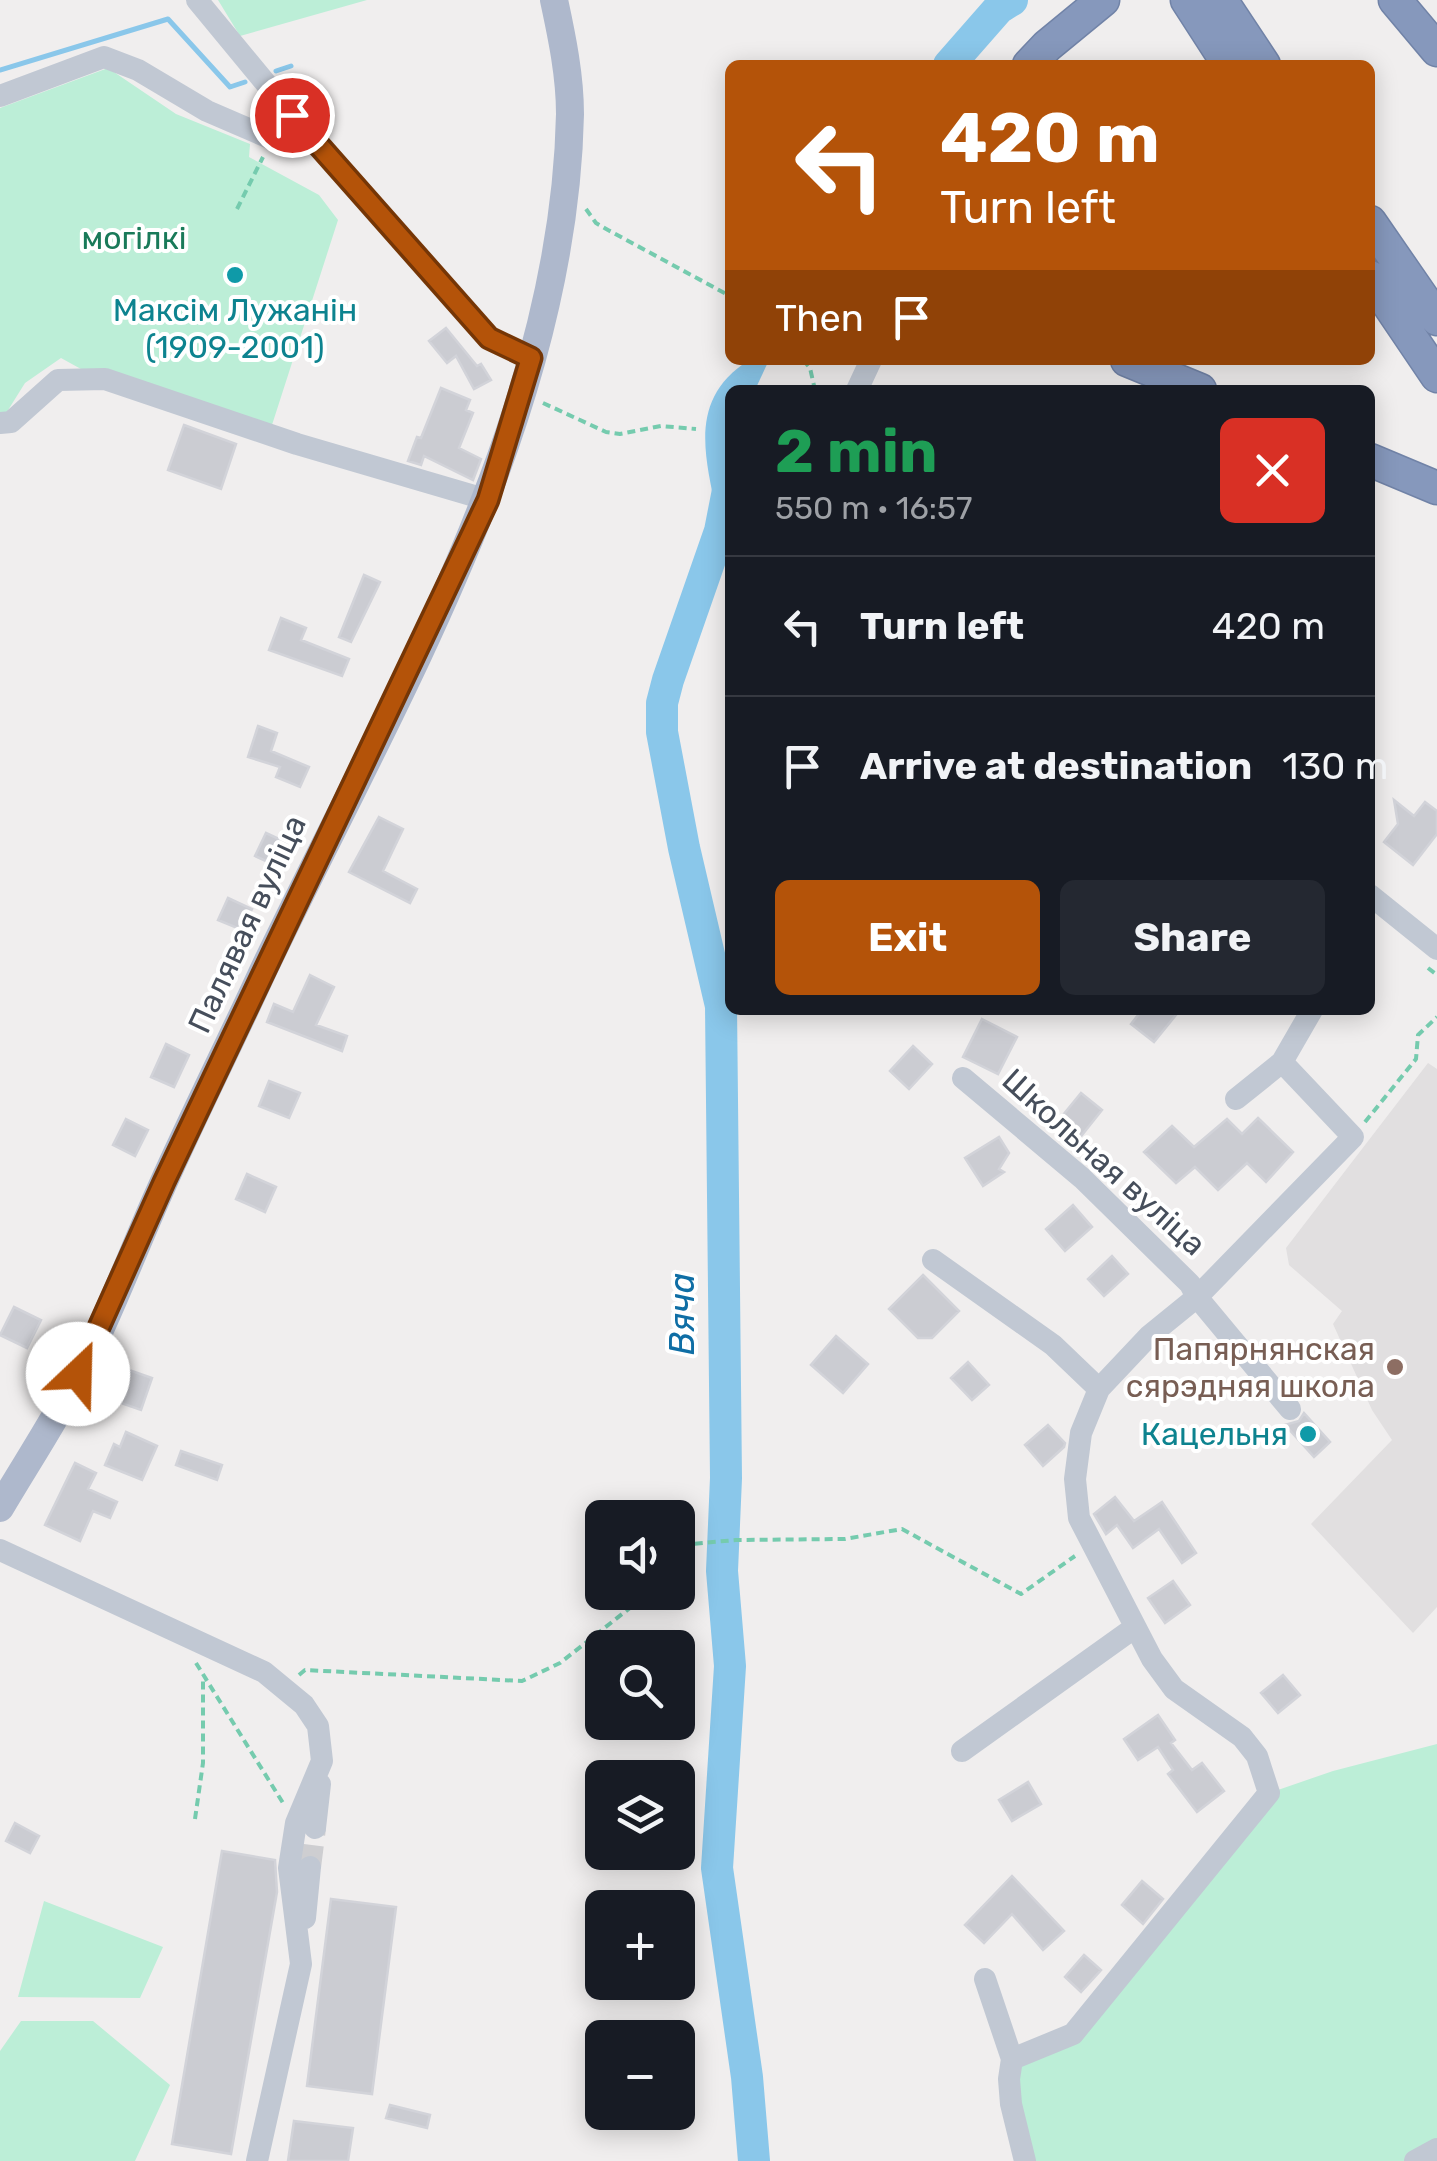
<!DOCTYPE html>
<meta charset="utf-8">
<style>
body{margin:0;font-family:Rubik,sans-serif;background:#242831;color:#f1f3f6;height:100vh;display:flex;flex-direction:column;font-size:38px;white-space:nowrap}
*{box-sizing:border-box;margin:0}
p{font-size:32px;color:#9ea1a6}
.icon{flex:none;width:55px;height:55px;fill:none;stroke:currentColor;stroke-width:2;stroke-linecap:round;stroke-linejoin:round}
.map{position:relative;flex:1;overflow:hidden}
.details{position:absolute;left:725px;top:385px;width:650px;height:630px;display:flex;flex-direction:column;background:#171b24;border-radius:15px;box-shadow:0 5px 25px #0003}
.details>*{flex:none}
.top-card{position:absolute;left:725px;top:60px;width:650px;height:305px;border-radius:15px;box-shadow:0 5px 25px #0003;background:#b45309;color:#fff;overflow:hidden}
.tools{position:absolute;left:585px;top:1500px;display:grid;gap:20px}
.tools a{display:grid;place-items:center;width:110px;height:110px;border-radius:15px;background:#171b24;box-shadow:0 5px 25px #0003;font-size:50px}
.pin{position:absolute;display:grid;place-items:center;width:85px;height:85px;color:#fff;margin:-42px;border:5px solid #fff;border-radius:50%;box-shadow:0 2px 10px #0007}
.me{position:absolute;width:110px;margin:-55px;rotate:24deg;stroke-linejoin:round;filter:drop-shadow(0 0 8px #0008)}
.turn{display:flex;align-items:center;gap:35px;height:210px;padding:0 50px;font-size:45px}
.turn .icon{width:130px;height:130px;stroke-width:2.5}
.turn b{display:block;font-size:70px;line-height:85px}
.then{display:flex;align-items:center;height:95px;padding:0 50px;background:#0003;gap:20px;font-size:38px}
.round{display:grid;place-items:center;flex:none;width:105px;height:105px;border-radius:15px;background:#242831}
.headline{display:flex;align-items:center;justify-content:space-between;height:170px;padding:0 50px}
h1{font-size:60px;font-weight:700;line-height:75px;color:#1e9e55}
.cta{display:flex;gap:20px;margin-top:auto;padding:20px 50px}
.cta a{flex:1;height:115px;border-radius:15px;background:#b45309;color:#fff;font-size:40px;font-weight:700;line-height:115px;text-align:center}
.cta a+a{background:#242831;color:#f1f3f6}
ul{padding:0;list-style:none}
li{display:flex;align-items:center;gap:30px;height:140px;padding:0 50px;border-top:2px solid #363941}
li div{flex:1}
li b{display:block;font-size:38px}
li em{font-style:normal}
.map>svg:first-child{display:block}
.education{fill:#e1dfe0}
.green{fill:#bceed7}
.water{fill:#8ac7ea}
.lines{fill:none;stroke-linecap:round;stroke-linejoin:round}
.stream{stroke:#8ac7ea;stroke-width:5}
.river{stroke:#8ac7ea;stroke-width:32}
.building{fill:#cbccd2;stroke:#d2d3d9;stroke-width:2.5}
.minor-tunnel{stroke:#ceced1;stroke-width:22;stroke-dasharray:22 11;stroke-linecap:butt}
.highway-casing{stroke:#7183a7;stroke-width:35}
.path{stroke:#75cbae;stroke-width:4;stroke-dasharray:8 5;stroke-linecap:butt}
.minor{stroke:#c1c8d3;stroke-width:22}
.major{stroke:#aeb8cc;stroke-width:28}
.highway{stroke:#8698bc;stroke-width:32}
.route-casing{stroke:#753606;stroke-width:25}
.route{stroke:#b45309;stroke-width:18}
.culture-dot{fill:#0f9aa8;stroke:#fff;stroke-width:4}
.education-dot{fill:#8d6e63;stroke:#fff;stroke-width:4}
.labels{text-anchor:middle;stroke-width:8;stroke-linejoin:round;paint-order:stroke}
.park-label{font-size:32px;fill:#197a59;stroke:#fff}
.culture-label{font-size:32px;fill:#0d838f;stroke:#fff}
.street-label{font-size:32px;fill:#464e5b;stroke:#fff}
.education-label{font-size:32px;fill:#785e54;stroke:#fff;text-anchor:end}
.water-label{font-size:35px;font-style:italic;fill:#0f6ea5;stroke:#fff}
</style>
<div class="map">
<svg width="1437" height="2161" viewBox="0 0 1437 2161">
<rect width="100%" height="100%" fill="#f0eeee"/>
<path class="education" d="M1428,1063L1437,1069V1607L1413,1633L1311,1524L1392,1440L1372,1410L1333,1324L1342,1311L1289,1265L1286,1248Z"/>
<path class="green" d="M218,0H367L240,36Z
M108,68L176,114L250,144L249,157L319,195L338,220L271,428L90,374L61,358L25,383L5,415L0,413V108Z
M1437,1744V2149L1415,2161H1025L1012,2059L1073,2034L1269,1793L1333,1771Z
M44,1901L163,1947L140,1998L18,1997Z
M21,2021H93L170,2085L135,2161H0V2051Z"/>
<path class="water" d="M749,360H769L755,390H730V497L720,531C709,466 682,403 749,360Z"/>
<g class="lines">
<path class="stream" d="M0,70L168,19L230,87L245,82
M276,71L291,66"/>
<path class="river" d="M949,65L999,8L1012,0
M730,480L720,531L668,680L662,703V732L684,848L721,1006L726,1478L722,1571L730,1666L717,1868L747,2077L754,2161"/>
</g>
<path class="building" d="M446,328L477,366L481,364L491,380L474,389L456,356L447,363L429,341Z
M441,388L470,400L466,410L473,413L459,448L481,459L473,480L424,456L421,465L408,461L417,437L421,438Z
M184,425L236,444L221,489L168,470Z
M364,575L380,582L351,642L339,637Z
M281,618L306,628L301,640L349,659L342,676L269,650Z
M258,726L277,733L271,751L309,767L300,787L276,777L280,767L248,757Z
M1394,800L1414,816L1425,802L1437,811V834L1413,865L1384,842L1398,824Z
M379,817L403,829L383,871L417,889L410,903L349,872Z
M266,833L290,844L279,867L255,856Z
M228,898L252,909L242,930L218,920Z
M310,975L334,987L316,1025L347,1036L342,1051L267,1022L274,1004L293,1012Z
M1142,1010H1180L1154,1042L1131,1024Z
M982,1019L1017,1037L998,1074L963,1057Z
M166,1044L189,1055L174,1087L151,1077Z
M913,1046L932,1064L909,1089L890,1071Z
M269,1081L300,1093L289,1118L259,1106Z
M1081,1093L1102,1110L1078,1140L1066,1131L1073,1122L1063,1115Z
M1258,1118L1293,1152L1266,1182L1247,1163L1218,1190L1195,1167L1176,1183L1144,1152L1172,1126L1194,1147L1227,1119L1242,1134Z
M126,1119L148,1130L135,1156L113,1145Z
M999,1137L1009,1153L999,1169L1004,1172L983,1186L965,1158Z
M247,1174L276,1187L265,1212L236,1199Z
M1073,1205L1092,1227L1065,1251L1046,1229Z
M1112,1256L1128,1274L1104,1296L1088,1279Z
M923,1275L959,1311L932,1338H918L889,1309Z
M14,1307L41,1320L27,1348L0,1335Z
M836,1336L868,1364L843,1393L811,1365Z
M968,1362L989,1385L972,1400L951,1378Z
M129,1370L152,1378L141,1410L118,1402Z
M1304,1413L1330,1442L1314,1457L1285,1425L1299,1421Z
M1048,1425L1065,1443L1064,1447L1043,1466L1025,1445Z
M126,1432L157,1446L142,1480L105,1465L114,1444L120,1447Z
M181,1451L222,1465L217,1480L176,1465Z
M75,1463L96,1473L88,1489L117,1502L110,1518L93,1511L80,1541L45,1525Z
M1115,1497L1134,1521L1162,1502L1196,1553L1182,1563L1159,1529L1133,1548L1117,1525L1106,1534L1094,1514Z
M1173,1581L1190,1605L1165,1623L1148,1598Z
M1283,1675L1300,1695L1278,1713L1261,1693Z
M1158,1715L1175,1740L1171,1743L1192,1770L1202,1763L1224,1791L1197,1812L1168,1774L1173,1770L1158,1747L1138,1760L1124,1739Z
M1028,1782L1041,1804L1012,1821L999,1800Z
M15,1823L39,1836L30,1853L6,1841Z
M222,1851L275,1860L277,1892L231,2154L172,2144Z
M1012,1876L1064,1931L1043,1950L1012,1914L984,1943L965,1925Z
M1142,1881L1163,1899L1143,1924L1122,1905Z
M331,1899L396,1907L372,2094L307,2086Z
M1084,1955L1101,1970L1081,1992L1065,1977Z
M390,2105L430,2115L427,2128L386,2118Z
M294,2121L353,2128L348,2161H288Z"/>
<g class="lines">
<path class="minor-tunnel" d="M310,1867L315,1828"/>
<g class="highway-casing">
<path id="highway" d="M1187,0L1229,65
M1221,0L1264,65
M1395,0L1437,50
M1029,65L1047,46L1103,0
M1370,222L1437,319
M1370,277L1437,376
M1127,360L1200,390
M1370,460L1437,488"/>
</g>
<path class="path" d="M237,209L263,157
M586,209L596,223L608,230L730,296
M803,360L810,368L815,390
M543,403L606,432L620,434L661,426L696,429
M1428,968L1437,975
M1365,1122L1416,1059L1418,1035L1437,1017
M678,1562L691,1544L736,1540L845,1539L902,1529L1021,1594L1075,1556
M196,1663L283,1803
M299,1675L305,1670L522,1681L560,1663L650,1592
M195,1819L203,1763V1679"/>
<path class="minor" d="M197,0L292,115L489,338L531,358
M0,96L104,57L138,70L207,111L272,139L300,124
M857,390L871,360
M0,423L11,422L58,380L105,379L297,444L488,500
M1370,895L1437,949
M963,1078L1082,1178L1190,1284L1197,1297L1290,1409
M1236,1099L1282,1062L1312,1010
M933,1260L1053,1345L1099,1389
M47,1360L79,1374
M0,1550L264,1672L304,1705L318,1726L322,1761L296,1823L289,1868L301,1964L257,2161
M962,1751L1134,1628
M315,1828L320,1784
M305,1918L310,1867
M985,1979L1012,2059L1009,2079L1011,2104L1025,2161
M1012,2059L1073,2034L1269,1793L1257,1756L1242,1737L1174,1689L1152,1659L1079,1518L1075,1479L1081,1433L1099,1389L1149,1336L1197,1297L1353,1137L1282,1062
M1415,2161L1437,2149"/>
<path class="major" d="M0,1508C26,1464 55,1420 79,1374C110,1313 134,1248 162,1186C194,1114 230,1043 263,971C391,702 564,419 570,114C570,76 562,37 554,0"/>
<use href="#highway" class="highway"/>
</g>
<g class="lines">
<g class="route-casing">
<path id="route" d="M78,1374L164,1182L473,532L488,500L531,358L489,338L292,115"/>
</g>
<use href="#route" class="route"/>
</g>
<g class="culture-dot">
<circle cx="235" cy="275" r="10"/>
<circle cx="1308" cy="1434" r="10"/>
</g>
<circle class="education-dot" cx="1395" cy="1367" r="10"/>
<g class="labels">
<g class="park-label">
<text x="134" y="249">могілкі</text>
</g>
<g class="culture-label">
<text x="235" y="321">Максiм Лужанiн<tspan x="235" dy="37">(1909-2001)</tspan></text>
<text x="1288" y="1445" text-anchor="end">Кацельня</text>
</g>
<g class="street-label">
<text transform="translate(247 924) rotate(-65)" y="11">Палявая вуліца</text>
<text transform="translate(1104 1162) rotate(42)" y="11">Школьная вуліца</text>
</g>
<g class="education-label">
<text x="1375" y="1360">Папярнянская<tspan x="1375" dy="37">сярэдняя школа</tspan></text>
</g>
<g class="water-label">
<text transform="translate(682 1314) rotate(-90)" y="12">Вяча</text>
</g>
</g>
</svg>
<div class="tools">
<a><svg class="icon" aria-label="sound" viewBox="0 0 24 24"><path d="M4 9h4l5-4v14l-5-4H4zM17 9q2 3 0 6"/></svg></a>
<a><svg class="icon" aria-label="search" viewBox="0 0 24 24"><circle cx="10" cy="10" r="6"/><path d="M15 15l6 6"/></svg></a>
<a><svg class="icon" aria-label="layers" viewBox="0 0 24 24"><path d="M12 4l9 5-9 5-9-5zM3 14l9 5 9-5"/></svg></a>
<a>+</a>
<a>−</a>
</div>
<div class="pin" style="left:292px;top:115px;background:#d93025"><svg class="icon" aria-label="arrive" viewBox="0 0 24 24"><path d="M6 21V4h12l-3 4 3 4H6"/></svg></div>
<svg class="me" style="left:78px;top:1374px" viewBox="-20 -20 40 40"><circle r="19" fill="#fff"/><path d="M0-13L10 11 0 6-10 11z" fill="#b45309"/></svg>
<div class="top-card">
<div class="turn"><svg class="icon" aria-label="left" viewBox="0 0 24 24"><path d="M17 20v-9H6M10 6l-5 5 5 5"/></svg><div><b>420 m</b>Turn left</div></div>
<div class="then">Then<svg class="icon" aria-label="arrive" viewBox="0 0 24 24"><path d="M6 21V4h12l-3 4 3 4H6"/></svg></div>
</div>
<section class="details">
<div class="headline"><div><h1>2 min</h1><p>550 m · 16:57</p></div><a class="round" style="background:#d93025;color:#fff"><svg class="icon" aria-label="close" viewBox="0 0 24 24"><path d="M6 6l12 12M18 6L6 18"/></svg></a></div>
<ul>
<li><svg class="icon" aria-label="left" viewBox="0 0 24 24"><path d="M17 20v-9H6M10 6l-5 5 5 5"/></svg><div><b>Turn left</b></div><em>420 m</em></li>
<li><svg class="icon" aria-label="arrive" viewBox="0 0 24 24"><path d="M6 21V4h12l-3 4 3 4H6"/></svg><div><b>Arrive at destination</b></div><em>130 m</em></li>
</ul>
<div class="cta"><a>Exit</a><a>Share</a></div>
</section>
</div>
